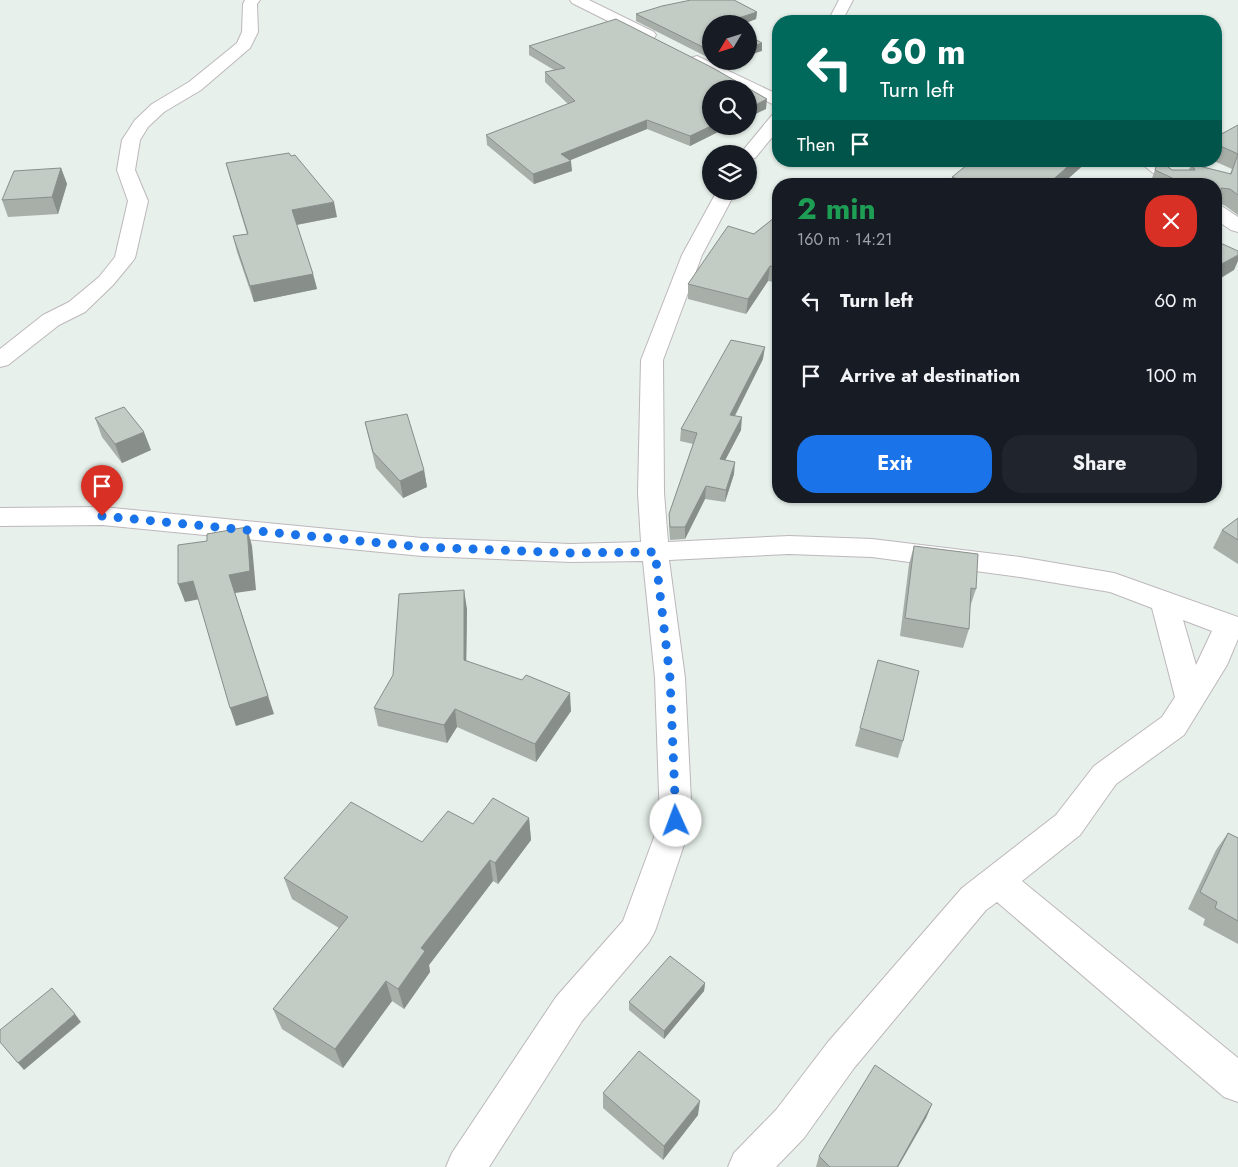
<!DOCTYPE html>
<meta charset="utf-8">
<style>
body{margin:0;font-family:Jost,sans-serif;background:#20242c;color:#f1f3f6;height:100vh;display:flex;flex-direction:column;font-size:19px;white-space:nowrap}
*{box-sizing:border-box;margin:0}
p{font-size:16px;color:#9ea1a6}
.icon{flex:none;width:28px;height:28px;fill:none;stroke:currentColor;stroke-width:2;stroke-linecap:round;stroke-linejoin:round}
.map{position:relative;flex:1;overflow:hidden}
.details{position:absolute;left:772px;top:178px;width:450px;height:325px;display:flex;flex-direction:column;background:#171b24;border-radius:20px;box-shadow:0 1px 4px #0004}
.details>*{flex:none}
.hud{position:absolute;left:772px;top:15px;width:450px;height:152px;border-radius:20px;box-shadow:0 1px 4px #0004;background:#00695c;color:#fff;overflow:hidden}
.needle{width:32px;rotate:232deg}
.buttons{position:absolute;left:702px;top:15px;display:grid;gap:10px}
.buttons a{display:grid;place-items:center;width:55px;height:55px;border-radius:50%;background:#171b24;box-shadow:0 1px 4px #0004;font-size:25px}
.pin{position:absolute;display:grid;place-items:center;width:42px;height:42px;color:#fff;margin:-51px -21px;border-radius:50% 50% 50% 0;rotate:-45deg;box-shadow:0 0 5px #0007}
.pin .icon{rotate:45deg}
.me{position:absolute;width:55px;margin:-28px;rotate:358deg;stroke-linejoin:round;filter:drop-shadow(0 0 4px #0008)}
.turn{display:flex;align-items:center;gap:18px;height:105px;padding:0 25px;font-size:22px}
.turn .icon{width:65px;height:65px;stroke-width:2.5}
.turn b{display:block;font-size:35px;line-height:42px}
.then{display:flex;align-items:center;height:48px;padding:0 25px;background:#0003;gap:10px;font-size:19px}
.round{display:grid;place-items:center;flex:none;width:52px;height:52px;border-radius:20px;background:#20242c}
.overview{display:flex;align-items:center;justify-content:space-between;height:85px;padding:0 25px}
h1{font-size:30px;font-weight:700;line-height:38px;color:#1e9e55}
.primary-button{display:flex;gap:10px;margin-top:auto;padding:10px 25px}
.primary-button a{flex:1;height:58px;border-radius:20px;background:#1a73e8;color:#fff;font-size:20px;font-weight:700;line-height:58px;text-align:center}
.primary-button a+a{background:#20242c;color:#f1f3f6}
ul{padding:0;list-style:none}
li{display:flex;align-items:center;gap:15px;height:75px;padding:0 25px}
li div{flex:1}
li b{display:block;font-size:19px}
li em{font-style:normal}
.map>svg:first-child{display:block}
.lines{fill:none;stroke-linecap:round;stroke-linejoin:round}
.street-casing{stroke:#bdb7bc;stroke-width:2}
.street{fill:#fff;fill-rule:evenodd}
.wall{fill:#a8afa9}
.shaded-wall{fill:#888e8a}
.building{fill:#c3cbc5;stroke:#888e8a}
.route{stroke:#1a73e8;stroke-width:9;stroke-dasharray:0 16.2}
</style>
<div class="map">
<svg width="1238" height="1167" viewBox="0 0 1238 1167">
<rect width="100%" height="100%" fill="#e7f0ea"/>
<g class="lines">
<g class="street-casing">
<path id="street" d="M245,0H260L257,4L258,32L250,48L201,90L164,112L148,127L140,140L135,170L148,201L135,258L132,262L113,285L85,312L59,325L8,365L0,367V349L43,315L69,302L99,277L115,257L128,201L117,170L122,140L135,120L152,104L189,82L237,43L242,32L243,4Z
M570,0H589L654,32L656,35L654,38H642L572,3Z
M839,0H853L842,21H828Z
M697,56L779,95V107L749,93V89H740L691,64L689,61L691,58Z
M779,113V129L755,158L749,159V154H740L773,114Z
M1138,161H1159L1188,184H1167Z
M717,191H736L702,255L663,360L664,493L668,542L789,536L872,539L1020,557L1114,573L1238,617V639L1227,665L1184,735L1116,784L1080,835L1022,881L1238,1058V1102L1224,1097L997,902L986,910L854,1068L804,1138L776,1167H728L734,1153L776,1110L828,1042L962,888L1056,815L1094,766L1162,717L1175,697L1152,608L1110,592L1020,577L872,557L789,554L669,560L685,678L692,821L655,931L649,942L582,1021L489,1167H446L452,1153L556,997L623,921L660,821L655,678L643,561L571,562L422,556L102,525L0,526V508L102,507L422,538L571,544L641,542L638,493L641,360L682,255ZM1183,620L1212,631L1196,665Z
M1216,205L1223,207L1238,217V232L1231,230L1216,220Z"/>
</g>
<use href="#street" class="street"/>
</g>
<path class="wall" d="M757,12L756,19L743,24H711V59L636,21V14Z
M529,46L766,109L711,126H730L690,146L647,129L570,160L572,171L534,184L487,145L486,135L568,104L545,82V72L554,70L529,55Z
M716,61H733V62L723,65Z
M1238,125V215L1224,205L1219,204L1216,210V184H1150L1158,161L1172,170H1189L1191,164L1230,174L1232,169L1214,161H1216V137Z
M1088,161L1062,184H950L952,177Z
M226,163L337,217L297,225L313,274L317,289L254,302L237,252L233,236L247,234L230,178Z
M61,168L67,184L58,214L8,217L2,200Z
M779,214V283L768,281L746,314L688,299V284Z
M763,359L735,416L741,430L725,460L734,474L725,502L705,499L685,539L670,540L669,526V514L693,444L680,441L681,429Z
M95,418L151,450L122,463L102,437Z
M365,422L424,470L427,487L403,498L376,468L369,439Z
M1238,518V564L1213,548L1222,530Z
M914,546L976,589L970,607L969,629L963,648L900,636L909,564Z
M467,609L466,661L571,711L536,762L457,727L447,743L378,726L374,708Z
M860,728L903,741L898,758L855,746Z
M529,818L531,840L498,884L493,881L429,965L430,972L404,1009L392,1001L343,1068L282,1029L273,1009L339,928L292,899L284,878L422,842L473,824Z
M1228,833L1238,838V944L1203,925L1205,919L1188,909L1216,850Z
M705,983L704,991L664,1039L629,1010V1002Z
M603,1093L698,1115L663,1160L603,1108Z
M932,1104L926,1118L898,1167H816L819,1156Z"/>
<path class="shaded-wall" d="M757,12L756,19L743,24H723V23Z
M762,43V51L749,55V47Z
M724,61H733V62L723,65Z
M767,99L766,109L749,117V108Z
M647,120V129L561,164V154Z
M711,126H730L690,146V136Z
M571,161L572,171L534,184L533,174Z
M1074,161H1088L1062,184H1048Z
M61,168L67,184L58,214L52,197Z
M334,202L337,217L295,225L292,210Z
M1222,216L1219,224L1216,226V219Z
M1238,255V261L1234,270L1216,281V267Z
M770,266L768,281L746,314L748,299Z
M313,274L317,289L254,302L250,286Z
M765,347L763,359L729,427L730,415Z
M742,417L741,430L719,472L720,459Z
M144,432L151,450L122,463L115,444Z
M735,462L734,474L725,502L726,490Z
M424,470L427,487L403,498L400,481Z
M706,486L705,499L685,539V527Z
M247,527L252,546L256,590L235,593L274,714L236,726L230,708L229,575Z
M193,581L200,599L185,602L178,584Z
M464,590L467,609L466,679L464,660Z
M570,693L571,711L536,762L535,744Z
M455,709L457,727L447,743L444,725Z
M529,818L531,840L498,884L495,863Z
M490,860L493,881L429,965L430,972L404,1009L398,989L421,948Z
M386,981L392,1001L343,1068L335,1049Z
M705,983L704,991L664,1039V1031Z
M75,1014L81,1022L24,1070L18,1063Z
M700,1101L698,1115L663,1160L664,1146Z
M932,1104L926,1118L898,1167H897Z"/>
<path class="building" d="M691,0H734L757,12L723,23L725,24H711V51L636,14L662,6Z
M616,19L713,68L767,99L749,108V89H711V126L690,136L647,120L561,154L571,161L533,174L486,135L575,101L545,72L565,68L529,46Z
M749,36L762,43L749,47Z
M1238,125V195L1230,189L1221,188L1220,200L1216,198V184H1185L1155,170L1158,161H1160L1172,170H1195L1191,164L1231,174L1238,154L1216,144V137Z
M289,153L291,156L295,155L334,202L292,210L313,274L250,286L233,236L248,234L226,163Z
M972,161H1074L1048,184H971L952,177Z
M61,168L52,197L2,200L14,171Z
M1217,211L1222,216L1216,219V215Z
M779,214V268L770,266L748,299L688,284L728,226L754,234Z
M1216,241L1238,251V255L1216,267Z
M731,340L765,347L730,415L742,417L720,459L735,462L726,490L706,486L685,527H670L669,514L697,433L681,429Z
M124,407L144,432L115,444L95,418Z
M407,414L424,470L400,481L373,452L365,422Z
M1238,518V540L1222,530Z
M247,527L250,571L229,575L268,696L230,708L193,581L178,584V545L207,541V534Z
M914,546L978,554L976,589L971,588L969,629L905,618Z
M464,590V660L522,680L526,675L570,693L535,744L455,709L444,725L374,708L393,675L399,594Z
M878,660L919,671L903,741L860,728Z
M493,798L529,818L495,863L490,860L421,948L425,951L398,989L386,981L335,1049L273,1009L348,917L284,878L351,802L422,842L448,811L473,824Z
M1228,833L1238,838V921L1215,908L1217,902L1200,892Z
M670,956L705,983L664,1031L629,1002Z
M52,988L75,1014L18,1063L0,1042V1030Z
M639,1051L700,1101L664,1146L603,1093Z
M875,1065L932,1104L897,1167H830L819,1156Z"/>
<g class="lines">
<path class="route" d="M102,516L422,547L571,553L655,552L670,678L676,821"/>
</g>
</svg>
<div class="buttons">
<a><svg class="needle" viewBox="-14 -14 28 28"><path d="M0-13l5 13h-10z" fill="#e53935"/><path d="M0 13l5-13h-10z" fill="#9ea1a6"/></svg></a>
<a><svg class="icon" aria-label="search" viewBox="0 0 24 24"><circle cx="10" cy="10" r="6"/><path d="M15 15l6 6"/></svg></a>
<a><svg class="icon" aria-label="layers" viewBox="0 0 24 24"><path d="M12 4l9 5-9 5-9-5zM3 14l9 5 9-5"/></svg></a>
</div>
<div class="pin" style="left:102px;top:516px;background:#d93025"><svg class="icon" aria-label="arrive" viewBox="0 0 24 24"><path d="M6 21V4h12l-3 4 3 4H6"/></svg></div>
<svg class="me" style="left:676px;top:821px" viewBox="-20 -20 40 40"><circle r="19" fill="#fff"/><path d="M0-13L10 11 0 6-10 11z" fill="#1a73e8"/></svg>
<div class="hud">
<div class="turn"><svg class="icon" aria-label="left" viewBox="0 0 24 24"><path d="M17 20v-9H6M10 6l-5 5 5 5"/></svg><div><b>60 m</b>Turn left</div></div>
<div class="then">Then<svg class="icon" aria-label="arrive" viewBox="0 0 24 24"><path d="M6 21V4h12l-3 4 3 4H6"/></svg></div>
</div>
<section class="details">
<div class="overview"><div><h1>2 min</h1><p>160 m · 14:21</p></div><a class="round" style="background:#d93025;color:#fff"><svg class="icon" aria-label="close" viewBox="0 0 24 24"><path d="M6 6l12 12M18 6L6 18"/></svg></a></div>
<ul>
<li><svg class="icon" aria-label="left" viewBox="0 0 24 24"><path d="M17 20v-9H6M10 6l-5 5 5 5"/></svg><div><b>Turn left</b></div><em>60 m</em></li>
<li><svg class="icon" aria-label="arrive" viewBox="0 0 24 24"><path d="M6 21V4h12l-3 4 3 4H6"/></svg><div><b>Arrive at destination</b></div><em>100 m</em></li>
</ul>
<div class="primary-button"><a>Exit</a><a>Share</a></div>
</section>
</div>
